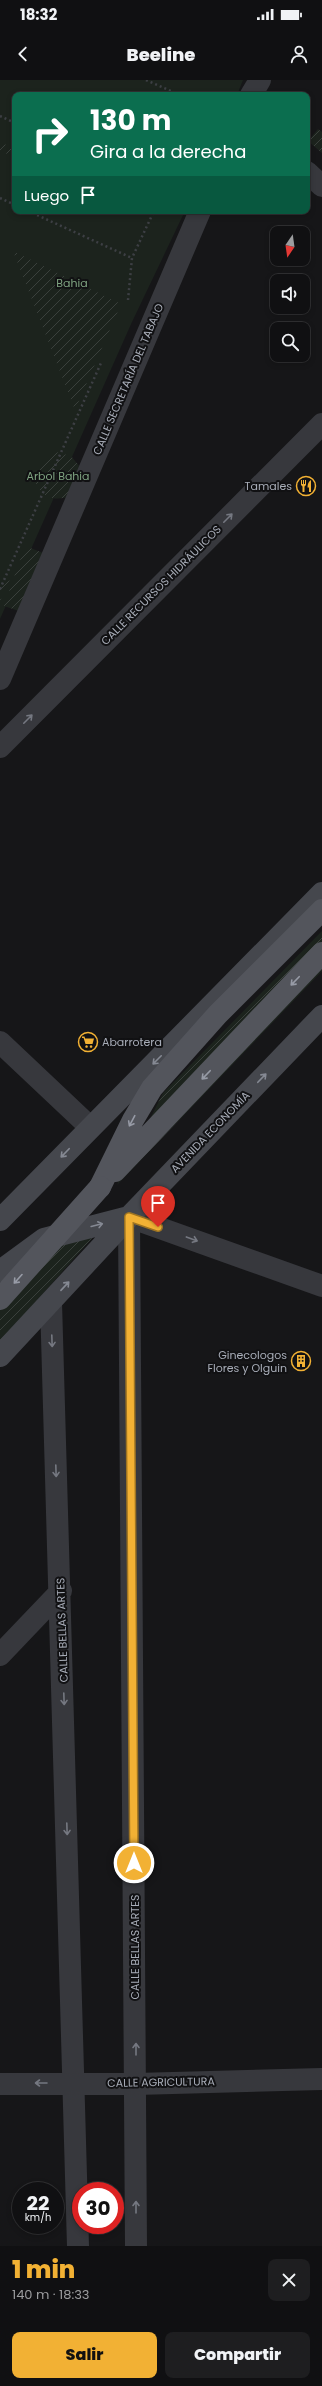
<!DOCTYPE html>
<html lang="es">
<meta charset="utf-8">
<style>
body{margin:0;font-family:Poppins,sans-serif;background:#1e1e20;color:#f1f3f6;height:100vh;display:flex;flex-direction:column;font-size:15px;white-space:nowrap}
*{box-sizing:border-box;margin:0}
p{font-size:13px;color:#9c9d9f}
.icon{flex:none;width:22px;height:22px;fill:none;stroke:currentColor;stroke-width:2;stroke-linecap:round;stroke-linejoin:round}
.map{position:relative;height:2166px;overflow:hidden}
.sheet{display:flex;flex-direction:column;background:#101012;flex:1}
.sheet>*{flex:none}
.banner{position:absolute;left:12px;top:12px;width:298px;height:122px;border-radius:8px;box-shadow:0 2px 6px #0003,0 0 0 1px #303032;background:#0b6e4f;color:#fff;overflow:hidden}
.needle{width:26px;rotate:193deg}
.buttons{position:absolute;left:270px;top:146px;display:grid;gap:8px}
.buttons a{display:grid;place-items:center;width:40px;height:40px;border-radius:8px;background:#101012;box-shadow:0 2px 6px #0003,0 0 0 1px #303032;font-size:20px}
.speed{position:absolute;left:12px;top:2102px;display:flex;gap:8px;font-size:20px;font-weight:700;text-align:center}
.speed>*{display:grid;place-content:center;width:52px;height:52px;border-radius:50%;background:#101012;box-shadow:0 2px 6px #0003,0 0 0 1px #303032;line-height:1}
.speed small{font-size:10px;font-weight:400}
.speed .limit{border:6px solid #d22;background:#fff;color:#111}
.pin{position:absolute;display:grid;place-items:center;width:34px;height:34px;color:#fff;margin:-41px -17px;border-radius:50% 50% 50% 0;rotate:-45deg;box-shadow:0 0 4px #0007}
.pin .icon{rotate:45deg}
.me{position:absolute;width:44px;margin:-22px;rotate:0deg;stroke-linejoin:round;filter:drop-shadow(0 0 3px #0008)}
.turn{display:flex;align-items:center;gap:14px;height:84px;padding:0 12px;font-size:18px}
.turn .icon{width:52px;height:52px;stroke-width:2.5}
.turn b{display:block;font-size:28px;line-height:34px}
.then{display:flex;align-items:center;height:38px;padding:0 12px;background:#0003;gap:8px;font-size:15px}
.round{display:grid;place-items:center;flex:none;width:42px;height:42px;border-radius:8px;background:#1e1e20}
.summary{display:flex;align-items:center;justify-content:space-between;height:68px;padding:0 12px}
h1{font-size:24px;font-weight:800;line-height:30px;color:#f2b134}
.button{display:flex;gap:8px;margin-top:auto;padding:8px 12px}
.button a{flex:1;height:46px;border-radius:8px;background:#f2b134;color:#111;font-size:16px;font-weight:800;line-height:46px;text-align:center}
.button a+a{background:#1e1e20;color:#f1f3f6}
.status{display:flex;justify-content:space-between;align-items:center;height:28px;padding:0 20px;background:#101012;direction:ltr}
.status svg{height:11px;fill:currentColor}
header{display:flex;justify-content:space-between;align-items:center;height:52px;padding:0 12px;background:#101012;font-size:18px;font-weight:800}
.map>svg:first-child{display:block}
.park{fill:#1c231d}
.garden{fill:url(#garden-furrows)}
.lines{fill:none;stroke-linecap:round;stroke-linejoin:round}
.path{stroke:#3d3f44;stroke-width:2.5;stroke-dasharray:2 3;stroke-linecap:butt}
.minor{stroke:#37383d;stroke-width:22}
.secondary{stroke:#45474d;stroke-width:22}
.primary{stroke:#53555c;stroke-width:22}
.primary-bridge{stroke:#53555c;stroke-width:22}
.oneway{stroke:#757881}
.oneway2{stroke:#979ba6}
.oneway3{stroke:#858993}
.route-casing{stroke:#9d7322;stroke-width:10}
.route{stroke:#f2b134;stroke-width:7}
.labels{text-anchor:middle;stroke-width:4;stroke-linejoin:round;paint-order:stroke}
.park-label{font-size:11px;fill:#7fa381;stroke:#111113}
.street-label{font-size:11px;fill:#a8adb8;stroke:#111113}
.poi-label{font-size:11px;fill:#a8adb8;stroke:#111113;text-anchor:end}
</style>
<div class="status"><b>18:32</b><svg viewBox="0 0 49 12"><path d="M0 12V9h3v3zM5 12V6h3v6zM10 12V3h3v9zM15 12V0h3v12zM26 1h20v11H26zM47 4h2v5h-2z"/></svg></div>
<header><svg class="icon" aria-label="back" viewBox="0 0 24 24"><path d="M15 5l-7 7 7 7"/></svg>Beeline<svg class="icon" aria-label="person" viewBox="0 0 24 24"><circle cx="12" cy="8" r="4"/><path d="M4 21q1-7 8-7t8 7"/></svg></header>
<div class="map">
<svg width="322" height="2166" viewBox="0 0 322 2166">
<defs>
<pattern id="garden-furrows" width="10" height="10" patternUnits="userSpaceOnUse"><rect width="10" height="10" fill="#1c231d"/><path d="M-1 1l2-2M0 10L10 0M9 11l2-2" fill="none" stroke="#3a403c"/></pattern>
</defs>
<rect width="100%" height="100%" fill="#161618"/>
<path class="park" d="M0,0H243L237,15H15V131H185L132,242L0,539Z"/>
<path class="garden" d="M318,49L322,52V73L308,61Z
M0,62L15,69V77L0,71Z
M13,171L121,224L75,330Z
M56,372L71,376L80,387L72,415C36,432 18,382 56,372Z
M25,466L46,474L25,533L4,526Z
M10,499L0,521V501Z
M322,851V891L117,1105L163,1013Z
M101,1148L0,1262V1230L63,1162Z"/>
<g class="lines">
<path class="path" d="M146,0L180,15
M0,36L15,43
M0,118L15,125
M28,131L132,178
M128,220L132,178L154,131
M0,509L101,283"/>
<path class="minor" d="M251,15L260,0
M307,92L322,106
M0,599L200,131
M0,667L322,344
M0,962L90,1047
M51,1222L78,2166
M0,1575L61,1511
M0,2004H136L322,1999
M136,2166L129,1137L322,1206"/>
<path class="secondary" d="M0,1140L322,813
M0,1191L44,1159L129,1137
M0,1276L129,1137L322,936"/>
<path class="primary" d="M115,1091L322,873
M100,1107L133,1040L152,1008L218,934L322,830"/>
<path class="primary-bridge" d="M0,1219L100,1107"/>
</g>
<defs><path id="oneway-shaft" d="M-6 0H5M1.5-3L5.5 0L1.5 3" fill="none" stroke-width="1.6" stroke-linecap="round" stroke-linejoin="round"/></defs>
<g class="oneway">
<use href="#oneway-shaft" transform="translate(228 438) rotate(-45)"/>
<use href="#oneway-shaft" transform="translate(28 639) rotate(-45)"/>
<use href="#oneway-shaft" transform="translate(192 1159) rotate(20)"/>
<use href="#oneway-shaft" transform="translate(52 1261) rotate(88)"/>
<use href="#oneway-shaft" transform="translate(56 1391) rotate(88)"/>
<use href="#oneway-shaft" transform="translate(64 1619) rotate(88)"/>
<use href="#oneway-shaft" transform="translate(67 1749) rotate(88)"/>
<use href="#oneway-shaft" transform="translate(136 1969) rotate(-90)"/>
<use href="#oneway-shaft" transform="translate(41 2003) rotate(180)"/>
<use href="#oneway-shaft" transform="translate(136 2127) rotate(-90)"/>
</g>
<g class="oneway2">
<use href="#oneway-shaft" transform="translate(295 901) rotate(134)"/>
<use href="#oneway-shaft" transform="translate(206 995) rotate(134)"/>
<use href="#oneway-shaft" transform="translate(132 1041) rotate(118)"/>
<use href="#oneway-shaft" transform="translate(18 1199) rotate(132)"/>
</g>
<g class="oneway3">
<use href="#oneway-shaft" transform="translate(157 980) rotate(135)"/>
<use href="#oneway-shaft" transform="translate(262 998) rotate(-46)"/>
<use href="#oneway-shaft" transform="translate(65 1073) rotate(134)"/>
<use href="#oneway-shaft" transform="translate(97 1145) rotate(-14)"/>
<use href="#oneway-shaft" transform="translate(65 1206) rotate(-47)"/>
</g>
<g class="lines">
<g class="route-casing">
<path id="route" d="M134,1783L129,1137L158,1147"/>
</g>
<use href="#route" class="route"/>
</g>
<defs>
<g id="restaurant-ring" transform="scale(1)"><circle r="9.5" fill="#111113" stroke="#f2b134" stroke-width="1.5"/><path d="M-5-6h1v4h1v-4h1v4h1v-4h1v5L-1.5 .5V6h-2V.5L-5-1ZM5-6V6H3V1.5H1.5Q1.5-4 5-6Z" fill="#f2b134"/></g>
<g id="supermarket-ring" transform="scale(1)"><circle r="9.5" fill="#111113" stroke="#f2b134" stroke-width="1.5"/><path d="M-6-5.5h2.5l.6 2H6L4.5 2H-2.5L-4.4-4H-6ZM-1.5 3.2a1.3 1.3 0 1 0 .1 0ZM3 3.2a1.3 1.3 0 1 0 .1 0Z" fill="#f2b134"/></g>
<g id="building-ring" transform="scale(1)"><circle r="9.5" fill="#111113" stroke="#f2b134" stroke-width="1.5"/><path d="M-4-6H4V6H1V3H-1V6H-4ZM-2.5-4.3h1.7v1.8h-1.7ZM.8-4.3h1.7v1.8H.8ZM-2.5-1h1.7V.8h-1.7ZM.8-1h1.7V.8H.8Z" fill="#f2b134"/></g>
</defs>
<g fill-rule="evenodd">
<use href="#restaurant-ring" x="306" y="406"/>
<use href="#supermarket-ring" x="88" y="962"/>
<use href="#building-ring" x="301" y="1281"/>
</g>
<g class="labels">
<g class="park-label">
<text x="72" y="207">Bahia</text>
<text x="58" y="400">Arbol Bahia</text>
</g>
<g class="street-label">
<text transform="translate(128 299) rotate(-67)" y="4">CALLE SECRETARÍA DEL TABAJO</text>
<text transform="translate(161 505) rotate(-45)" y="4">CALLE RECURSOS HIDRÁULICOS</text>
<text transform="translate(210 1052) rotate(-46)" y="4">AVENIDA ECONOMÍA</text>
<text transform="translate(62 1550) rotate(-92)" y="4">CALLE BELLAS ARTES</text>
<text transform="translate(135 1867) rotate(-90)" y="4">CALLE BELLAS ARTES</text>
<text transform="translate(161 2002) rotate(-1)" y="4">CALLE AGRICULTURA</text>
</g>
<g class="poi-label">
<text x="292" y="410">Tamales</text>
<text x="102" y="966" text-anchor="start">Abarrotera</text>
<text x="287" y="1279">Ginecologos<tspan x="287" dy="13">Flores y Olguin</tspan></text>
</g>
</g>
</svg>
<div class="buttons">
<a><svg class="needle" viewBox="-14 -14 28 28"><path d="M0-13l5 13h-10z" fill="#e53935"/><path d="M0 13l5-13h-10z" fill="#9c9d9f"/></svg></a>
<a><svg class="icon" aria-label="sound" viewBox="0 0 24 24"><path d="M4 9h4l5-4v14l-5-4H4zM17 9q2 3 0 6"/></svg></a>
<a><svg class="icon" aria-label="search" viewBox="0 0 24 24"><circle cx="10" cy="10" r="6"/><path d="M15 15l6 6"/></svg></a>
</div>
<div class="speed"><div>22<small>km/h</small></div><div class="limit">30</div></div>
<div class="pin" style="left:158px;top:1147px;background:#d93025"><svg class="icon" aria-label="arrive" viewBox="0 0 24 24"><path d="M6 21V4h12l-3 4 3 4H6"/></svg></div>
<svg class="me" style="left:134px;top:1783px" viewBox="-20 -20 40 40"><circle r="17" fill="#f2b134" stroke="#fff" stroke-width="3"/><path d="M0-11L8 9 0 5-8 9z" fill="#fff"/></svg>
<div class="banner">
<div class="turn"><svg class="icon" aria-label="right" viewBox="0 0 24 24"><path d="M7 20v-9h11M14 6l5 5-5 5"/></svg><div><b>130 m</b>Gira a la derecha</div></div>
<div class="then">Luego<svg class="icon" aria-label="arrive" viewBox="0 0 24 24"><path d="M6 21V4h12l-3 4 3 4H6"/></svg></div>
</div>
</div>
<section class="sheet">
<div class="summary"><div><h1>1 min</h1><p>140 m · 18:33</p></div><a class="round"><svg class="icon" aria-label="close" viewBox="0 0 24 24"><path d="M6 6l12 12M18 6L6 18"/></svg></a></div>
<div class="button"><a>Salir</a><a>Compartir</a></div>
</section>
